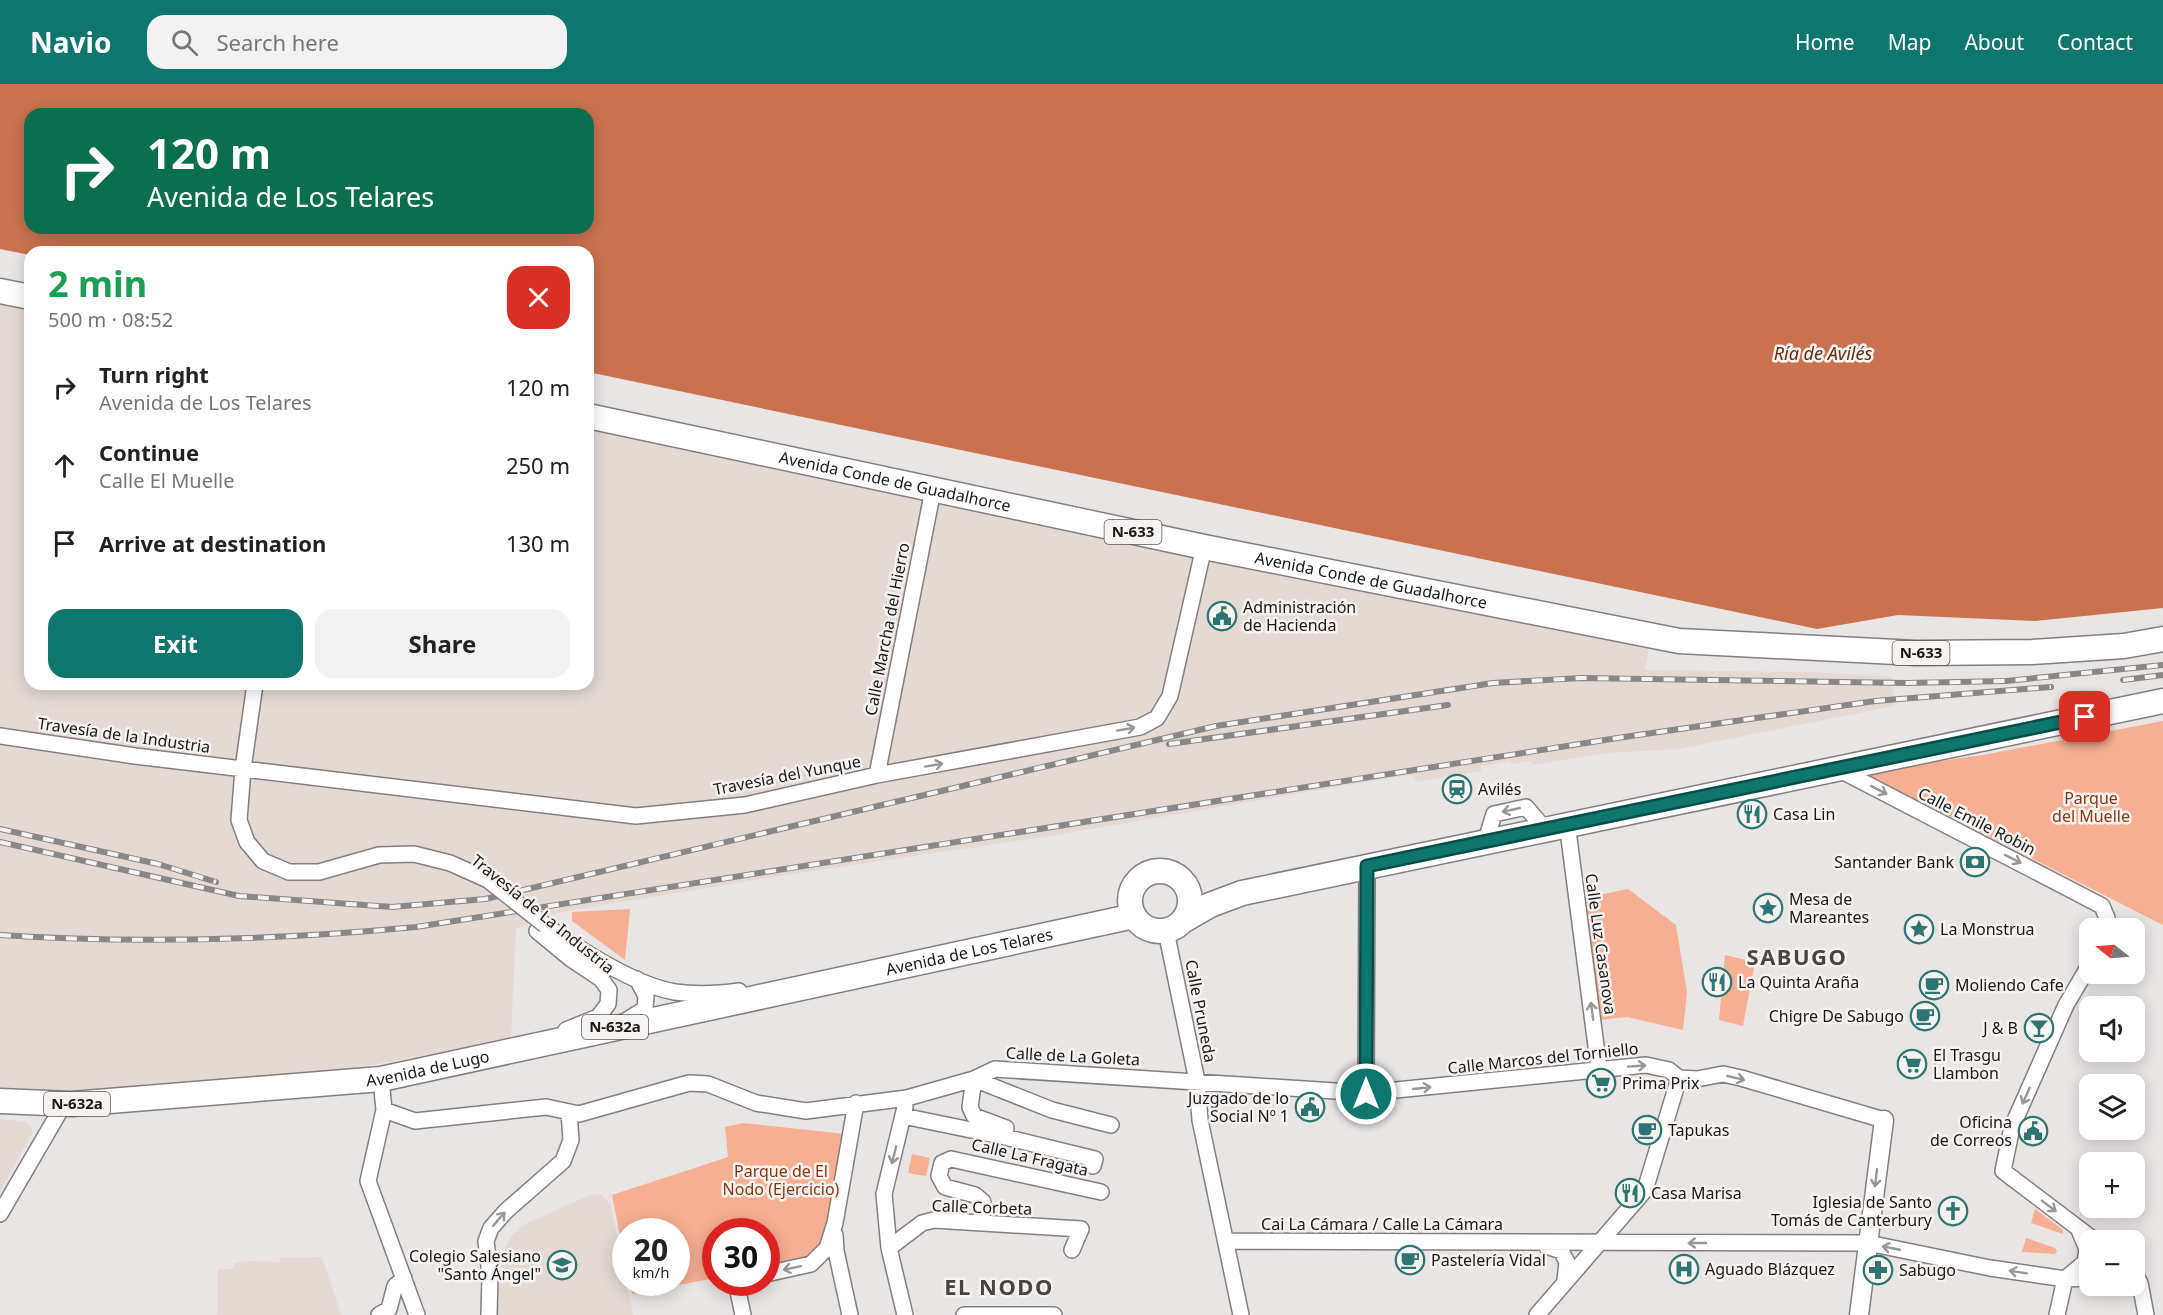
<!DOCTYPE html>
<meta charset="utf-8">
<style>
body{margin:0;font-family:"Noto Sans",sans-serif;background:#f2f2f2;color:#222;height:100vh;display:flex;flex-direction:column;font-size:22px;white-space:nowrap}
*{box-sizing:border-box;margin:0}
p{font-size:20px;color:#767676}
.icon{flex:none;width:33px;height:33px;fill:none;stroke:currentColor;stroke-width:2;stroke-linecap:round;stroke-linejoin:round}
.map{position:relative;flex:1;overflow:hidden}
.side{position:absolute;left:24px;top:162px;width:570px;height:444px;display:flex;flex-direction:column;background:#fff;border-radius:18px;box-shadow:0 3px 15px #0003}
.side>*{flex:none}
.guide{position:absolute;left:24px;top:24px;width:570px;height:126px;border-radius:18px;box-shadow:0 3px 15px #0003;background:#0b6e4f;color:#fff;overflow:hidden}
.needle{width:39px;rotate:287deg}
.controls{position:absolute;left:2079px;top:834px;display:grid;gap:12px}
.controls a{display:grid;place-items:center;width:66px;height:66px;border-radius:12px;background:#fff;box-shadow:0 3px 15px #0003;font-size:30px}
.speed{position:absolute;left:612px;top:1134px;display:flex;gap:12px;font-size:30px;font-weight:700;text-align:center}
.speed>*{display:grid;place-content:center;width:78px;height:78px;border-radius:50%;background:#fff;box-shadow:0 3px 15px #0003;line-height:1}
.speed small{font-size:15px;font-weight:400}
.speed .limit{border:9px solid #d22;background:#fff;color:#111}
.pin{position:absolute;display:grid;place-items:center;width:51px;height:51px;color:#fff;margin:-26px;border-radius:12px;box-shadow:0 3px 9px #0006}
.me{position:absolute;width:66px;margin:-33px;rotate:0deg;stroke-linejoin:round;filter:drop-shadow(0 0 4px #0008)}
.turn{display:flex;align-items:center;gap:21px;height:126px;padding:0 24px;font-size:27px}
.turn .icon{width:78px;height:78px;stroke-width:2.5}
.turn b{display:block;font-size:42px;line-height:51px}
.round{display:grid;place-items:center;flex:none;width:63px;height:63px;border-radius:18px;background:#f2f2f2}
.head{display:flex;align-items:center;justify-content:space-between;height:102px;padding:0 24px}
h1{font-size:36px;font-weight:700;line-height:45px;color:#1e9e55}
.cta{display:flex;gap:12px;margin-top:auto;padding:12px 24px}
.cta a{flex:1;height:69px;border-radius:18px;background:#0f766e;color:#fff;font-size:24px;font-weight:700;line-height:69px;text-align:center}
.cta a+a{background:#f2f2f2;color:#222}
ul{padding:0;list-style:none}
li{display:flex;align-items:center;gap:18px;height:78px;padding:0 24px}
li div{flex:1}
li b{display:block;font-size:22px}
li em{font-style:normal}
header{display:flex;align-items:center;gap:36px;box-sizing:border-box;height:84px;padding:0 30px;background:#0f766e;color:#fff}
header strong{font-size:28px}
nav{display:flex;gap:33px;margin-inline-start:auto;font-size:21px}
.search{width:420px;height:54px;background:#f2f2f2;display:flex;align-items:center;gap:15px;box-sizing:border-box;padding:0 21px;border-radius:18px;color:#767676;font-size:22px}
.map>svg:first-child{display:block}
.built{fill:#e5d9d4}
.green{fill:#f6af93}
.water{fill:#ca724f;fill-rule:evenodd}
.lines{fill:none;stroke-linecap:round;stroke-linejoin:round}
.minor-casing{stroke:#837f7e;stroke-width:18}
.tertiary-casing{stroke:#837f7e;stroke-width:21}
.primary-casing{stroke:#837f7e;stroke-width:27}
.trunk-casing{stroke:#837f7e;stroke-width:27}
.minor{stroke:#fff;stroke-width:15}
.tertiary{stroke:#fff;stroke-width:18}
.primary{stroke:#fff;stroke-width:24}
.trunk{stroke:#fff;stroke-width:24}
.rail-casing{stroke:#8a8787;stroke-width:6}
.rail{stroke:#f7f3f1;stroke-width:4;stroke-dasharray:11;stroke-linecap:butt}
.minor-bridge-casing{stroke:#837f7e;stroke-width:18;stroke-linecap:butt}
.minor-bridge{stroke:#fff;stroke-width:15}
.oneway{stroke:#989797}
.route-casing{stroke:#0a4d48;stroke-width:15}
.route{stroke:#0f766e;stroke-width:10}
.labels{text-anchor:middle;stroke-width:5;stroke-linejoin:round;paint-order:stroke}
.shield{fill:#f7f3f1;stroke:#5c5a59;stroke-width:1.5}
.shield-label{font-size:15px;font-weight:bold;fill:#1a1818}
.street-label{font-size:16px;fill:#1a1818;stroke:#f7f3f1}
.poi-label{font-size:16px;fill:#1a1818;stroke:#f7f3f1;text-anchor:start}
.park-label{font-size:16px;fill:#873611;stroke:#f7f3f1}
.water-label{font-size:18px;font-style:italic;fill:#632a11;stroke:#f7f3f1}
.district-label{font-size:22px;font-weight:bold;letter-spacing:1.5px;fill:#494544;stroke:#f7f3f1}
</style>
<header>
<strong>Navio</strong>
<div class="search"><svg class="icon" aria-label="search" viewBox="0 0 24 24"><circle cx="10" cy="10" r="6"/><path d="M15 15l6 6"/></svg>Search here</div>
<nav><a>Home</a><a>Map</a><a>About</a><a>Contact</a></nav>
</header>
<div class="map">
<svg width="2163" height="1231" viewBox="0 0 2163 1231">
<rect width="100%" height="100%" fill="#e9e5e4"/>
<path class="built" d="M0,202L30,208V600H588V324L1653,546L1645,586L1811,588L1892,593L1894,622L1679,665L1607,669L1532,681L1531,677L1511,680L1510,677L1481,682V687L1416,698L1414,691L1389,694L1044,753L779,792L562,828L516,844L511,955L334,988L77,1009L0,1007Z
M0,1035L26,1038L32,1044V1049L0,1108Z
M601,1110L611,1122L633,1231H496L503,1169L511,1152L523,1141L590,1111Z
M322,1173L341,1231H217L218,1185H233L234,1179L251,1177L280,1178L279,1174Z"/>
<path class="green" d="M2163,637V841L1862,688L1983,671Z
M1628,805L1676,841L1687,908L1683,946L1627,933L1600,936L1585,814Z
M630,825L625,876L572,837V828Z
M1725,871L1755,878L1743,942L1719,936Z
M743,1039L845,1050L824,1162L810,1177L767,1185L766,1148H716L715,1194L632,1210L630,1199L676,1198V1148H626L625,1179L612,1111L728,1073L725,1043Z
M912,1070L930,1074L926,1092L908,1089Z
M2035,1125L2063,1146V1150L2031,1139Z
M2026,1154L2055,1164L2057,1167L2055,1170L2022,1168Z"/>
<path class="water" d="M0,0H2163V524L2035,537L1898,531L1817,545L588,288V168H30V171L0,165ZM30,30H588V144H30Z"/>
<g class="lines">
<g class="minor-casing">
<path id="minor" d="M255,600L243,685L239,736L247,758L263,777L289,788H319L379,771L414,770L450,779L488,796
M0,652L135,672L636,732L745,721L877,691L1140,643L1157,634L1170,612L1204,463
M1838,685L2102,822L2107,834L2104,844
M877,691L933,406
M1567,739L1599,985
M1486,756L1494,730L1526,723L1544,744
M545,841C579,865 633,901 675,908C697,911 717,910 739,907
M537,847L571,875L601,895L609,906L608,920L598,933L566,946
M1166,847L1197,997L1200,1036L1241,1231
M2090,880L2066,921L2012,1043L2003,1087L2094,1156
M627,936L645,925L646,912L637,895
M381,995L384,1026L368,1097L417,1231
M1366,1009L1367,782
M384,1026L415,1037L546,1023L579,1030L689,999L708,1000L756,1019L806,1027L907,1014L974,995L995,985L1366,1009L1646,981L1669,986L1679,994L1697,995L1723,990L1741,994L1884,1036
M903,1032L1005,1053L1006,1044L974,1032L970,1023L974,995L1052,1026L1111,1041
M1005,1053L1095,1075L1093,1082
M0,1130L64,1020
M981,1139L983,1118L975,1111L945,1103L939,1092L942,1079L951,1075L1101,1108
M835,1151L836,1167L850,1231
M1226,1157L1868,1159L1990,1184L2065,1195L2090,1194
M1546,1162L1561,1167L1567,1178L1565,1196
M889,1164L922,1139L934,1136L1081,1145L1072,1166
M2134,1188L2140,1199L2146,1231
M766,1190L811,1180L827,1164L835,1139L856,1019
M2065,1195L2085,1178L2087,1165L2079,1146
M736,1198L743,1231
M379,1231L389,1225L395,1202L404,1194
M489,1231L490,1191L486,1157L491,1144L506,1127L563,1077L571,1056L569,1028
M905,1231L889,1164L884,1110L905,1023
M964,1231H1054
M1537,1231L1645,1106L1679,994
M2057,1231L2065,1195"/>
</g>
<g class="tertiary-casing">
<path id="tertiary" d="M1859,1231L1884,1036"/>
</g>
<g class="primary-casing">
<g id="primary">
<circle cx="1160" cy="817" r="30"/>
<path d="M1184,836L1210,821L1242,809L2163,617"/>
<path id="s1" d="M0,1017L72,1020L381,995L1134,832"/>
</g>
</g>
<g class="trunk-casing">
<g id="trunk">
<path d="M0,207L30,213"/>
<path id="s2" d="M588,332L1204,463L1679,557L1916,569L2032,568L2124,562L2163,555"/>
</g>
</g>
<use href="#minor" class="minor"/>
<use href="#tertiary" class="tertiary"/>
<use href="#primary" class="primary"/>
<use href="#trunk" class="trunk"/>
<g class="rail-casing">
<path id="rail" d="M2123,596L2163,591
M1169,660L1448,621
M0,745L158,780L216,798
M0,758L239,812L392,823L485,815L1216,642L1493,599L1581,594L1907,599L2006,597L2163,581
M0,851C140,860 277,856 416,843L1624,653L1875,617L2051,603"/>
</g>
<use href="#rail" class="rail"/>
<g class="minor-bridge-casing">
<path id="minor-bridge" d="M488,796L545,841"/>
</g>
<use href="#minor-bridge" class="minor-bridge"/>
</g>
<defs><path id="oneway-shaft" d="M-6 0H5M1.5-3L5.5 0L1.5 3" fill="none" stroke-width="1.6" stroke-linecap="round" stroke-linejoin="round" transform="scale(1.5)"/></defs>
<g class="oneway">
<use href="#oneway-shaft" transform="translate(1126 645) rotate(-10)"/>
<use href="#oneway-shaft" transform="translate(934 681) rotate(-10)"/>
<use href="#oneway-shaft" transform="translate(1879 706) rotate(27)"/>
<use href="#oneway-shaft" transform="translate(1511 726) rotate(167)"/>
<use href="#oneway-shaft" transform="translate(2013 775) rotate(27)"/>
<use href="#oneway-shaft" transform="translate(1592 927) rotate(-98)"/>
<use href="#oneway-shaft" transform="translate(1637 982) rotate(-4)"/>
<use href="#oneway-shaft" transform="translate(1736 994) rotate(13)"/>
<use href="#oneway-shaft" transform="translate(1422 1004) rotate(-6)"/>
<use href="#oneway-shaft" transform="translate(2026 1012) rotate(114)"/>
<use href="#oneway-shaft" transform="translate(894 1071) rotate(104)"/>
<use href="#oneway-shaft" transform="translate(1876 1094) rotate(97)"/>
<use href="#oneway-shaft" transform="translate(2049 1122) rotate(37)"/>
<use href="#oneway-shaft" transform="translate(499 1135) rotate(-49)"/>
<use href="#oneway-shaft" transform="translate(1697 1159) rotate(-180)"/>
<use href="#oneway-shaft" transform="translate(1891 1164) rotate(-169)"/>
<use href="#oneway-shaft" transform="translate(792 1184) rotate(168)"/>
<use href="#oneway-shaft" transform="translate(2018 1188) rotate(-171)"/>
</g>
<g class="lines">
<g class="route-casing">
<path id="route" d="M1366,1010L1367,782L2085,633"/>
</g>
<use href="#route" class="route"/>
</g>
<defs>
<g id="civic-ring" transform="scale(1.5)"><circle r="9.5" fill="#f7f3f1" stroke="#2c7573" stroke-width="1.5"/><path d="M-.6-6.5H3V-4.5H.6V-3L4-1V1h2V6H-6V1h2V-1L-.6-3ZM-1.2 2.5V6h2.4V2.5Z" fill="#2c7573"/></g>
<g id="station-ring" transform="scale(1.5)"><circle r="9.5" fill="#f7f3f1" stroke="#2c7573" stroke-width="1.5"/><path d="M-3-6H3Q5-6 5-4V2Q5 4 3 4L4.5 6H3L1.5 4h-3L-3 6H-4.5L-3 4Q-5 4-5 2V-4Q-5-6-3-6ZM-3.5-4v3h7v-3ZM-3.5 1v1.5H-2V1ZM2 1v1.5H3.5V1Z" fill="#2c7573"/></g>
<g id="restaurant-ring" transform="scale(1.5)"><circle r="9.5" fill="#f7f3f1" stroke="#2c7573" stroke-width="1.5"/><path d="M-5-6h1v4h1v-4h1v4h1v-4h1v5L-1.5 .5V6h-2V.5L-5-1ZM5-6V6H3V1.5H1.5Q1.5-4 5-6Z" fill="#2c7573"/></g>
<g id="bank-ring" transform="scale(1.5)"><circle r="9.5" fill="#f7f3f1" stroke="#2c7573" stroke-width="1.5"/><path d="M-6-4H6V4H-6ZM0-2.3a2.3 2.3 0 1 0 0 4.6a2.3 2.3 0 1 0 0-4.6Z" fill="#2c7573"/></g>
<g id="sight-ring" transform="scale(1.5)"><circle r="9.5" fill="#f7f3f1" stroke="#2c7573" stroke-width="1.5"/><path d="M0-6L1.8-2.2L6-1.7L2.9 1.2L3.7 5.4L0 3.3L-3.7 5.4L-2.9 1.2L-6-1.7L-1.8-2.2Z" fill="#2c7573"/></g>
<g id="cafe-ring" transform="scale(1.5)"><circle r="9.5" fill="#f7f3f1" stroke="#2c7573" stroke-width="1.5"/><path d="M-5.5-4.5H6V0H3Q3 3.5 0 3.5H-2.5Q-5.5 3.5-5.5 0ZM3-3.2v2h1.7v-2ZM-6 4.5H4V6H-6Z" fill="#2c7573"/></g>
<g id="bar-ring" transform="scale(1.5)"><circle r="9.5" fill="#f7f3f1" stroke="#2c7573" stroke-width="1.5"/><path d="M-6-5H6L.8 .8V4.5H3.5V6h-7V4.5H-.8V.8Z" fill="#2c7573"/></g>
<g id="supermarket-ring" transform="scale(1.5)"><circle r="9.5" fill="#f7f3f1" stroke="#2c7573" stroke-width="1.5"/><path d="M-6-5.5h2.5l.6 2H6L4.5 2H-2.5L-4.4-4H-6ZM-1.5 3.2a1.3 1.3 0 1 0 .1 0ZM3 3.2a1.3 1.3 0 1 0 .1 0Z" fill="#2c7573"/></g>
<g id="church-ring" transform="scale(1.5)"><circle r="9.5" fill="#f7f3f1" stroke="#2c7573" stroke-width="1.5"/><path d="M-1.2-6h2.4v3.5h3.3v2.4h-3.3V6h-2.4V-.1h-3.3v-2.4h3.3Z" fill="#2c7573"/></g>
<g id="school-ring" transform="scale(1.5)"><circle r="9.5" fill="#f7f3f1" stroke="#2c7573" stroke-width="1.5"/><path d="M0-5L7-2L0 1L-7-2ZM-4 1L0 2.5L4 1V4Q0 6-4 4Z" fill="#2c7573"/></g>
<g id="hospital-ring" transform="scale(1.5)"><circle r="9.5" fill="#f7f3f1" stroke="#2c7573" stroke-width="1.5"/><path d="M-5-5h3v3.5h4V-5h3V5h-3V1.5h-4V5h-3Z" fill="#2c7573"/></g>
<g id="pharmacy-ring" transform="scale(1.5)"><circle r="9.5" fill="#f7f3f1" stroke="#2c7573" stroke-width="1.5"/><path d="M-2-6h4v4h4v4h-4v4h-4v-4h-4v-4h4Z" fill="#2c7573"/></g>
</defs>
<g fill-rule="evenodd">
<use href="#civic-ring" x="1222" y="532"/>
<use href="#station-ring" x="1457" y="705"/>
<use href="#restaurant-ring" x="1752" y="730"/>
<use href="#bank-ring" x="1975" y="778"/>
<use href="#sight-ring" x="1768" y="824"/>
<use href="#sight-ring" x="1919" y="845"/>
<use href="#restaurant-ring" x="1717" y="898"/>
<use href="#cafe-ring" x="1934" y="901"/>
<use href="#cafe-ring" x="1925" y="932"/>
<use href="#bar-ring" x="2039" y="944"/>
<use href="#supermarket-ring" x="1912" y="980"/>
<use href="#supermarket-ring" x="1601" y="999"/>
<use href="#civic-ring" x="1310" y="1023"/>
<use href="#cafe-ring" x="1647" y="1046"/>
<use href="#civic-ring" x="2033" y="1047"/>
<use href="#restaurant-ring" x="1630" y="1109"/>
<use href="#church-ring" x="1953" y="1127"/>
<use href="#cafe-ring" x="1410" y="1176"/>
<use href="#school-ring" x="562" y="1181"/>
<use href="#hospital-ring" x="1684" y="1185"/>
<use href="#pharmacy-ring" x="1878" y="1186"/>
</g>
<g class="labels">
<g class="shield">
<rect x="1104.5" y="436" width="57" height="24" rx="4.5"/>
<rect x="1892.5" y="557" width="57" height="24" rx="4.5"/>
<rect x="582" y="931" width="66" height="24" rx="4.5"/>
<rect x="44" y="1008" width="66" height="24" rx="4.5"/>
</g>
<g class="shield-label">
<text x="1133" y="453">N-633</text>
<text x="1921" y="574">N-633</text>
<text x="615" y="948">N-632a</text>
<text x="77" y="1025">N-632a</text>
</g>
<g class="street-label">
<text dy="6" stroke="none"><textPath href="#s2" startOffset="314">Avenida Conde de Guadalhorce</textPath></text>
<text dy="6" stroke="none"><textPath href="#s2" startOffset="800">Avenida Conde de Guadalhorce</textPath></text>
<text transform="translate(887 545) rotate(-79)" y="6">Calle Marcha del Hierro</text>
<text transform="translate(124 651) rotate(8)" y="6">Travesía de la Industria</text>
<text transform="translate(787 691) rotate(-11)" y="6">Travesía del Yunque</text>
<text transform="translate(1977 737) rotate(27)" y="6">Calle Emile Robin</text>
<text transform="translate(543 830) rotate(39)" y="6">Travesía de La Industria</text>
<text transform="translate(1601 860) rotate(82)" y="6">Calle Luz Casanova</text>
<text dy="6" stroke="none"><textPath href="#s1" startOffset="984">Avenida de Los Telares</textPath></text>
<text transform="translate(1201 927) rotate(79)" y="6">Calle Pruneda</text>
<text transform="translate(1073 972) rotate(3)" y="6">Calle de La Goleta</text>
<text transform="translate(1543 974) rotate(-6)" y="6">Calle Marcos del Torniello</text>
<text dy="6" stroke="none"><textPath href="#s1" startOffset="430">Avenida de Lugo</textPath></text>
<text transform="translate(1030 1073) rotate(13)" y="6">Calle La Fragata</text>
<text transform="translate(982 1123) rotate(2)" y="6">Calle Corbeta</text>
<text x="1382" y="1146">Cai La Cámara / Calle La Cámara</text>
</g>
<g class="poi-label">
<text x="1243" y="529">Administración<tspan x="1243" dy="18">de Hacienda</tspan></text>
<text x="1478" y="711">Avilés</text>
<text x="1773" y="736">Casa Lin</text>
<text x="1954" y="784" text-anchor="end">Santander Bank</text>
<text x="1789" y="821">Mesa de<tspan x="1789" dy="18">Mareantes</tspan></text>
<text x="1940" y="851">La Monstrua</text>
<text x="1738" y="904">La Quinta Araña</text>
<text x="1955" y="907">Moliendo Cafe</text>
<text x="1904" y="938" text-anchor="end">Chigre De Sabugo</text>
<text x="2018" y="950" text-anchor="end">J &amp; B</text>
<text x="1933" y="977">El Trasgu<tspan x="1933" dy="18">Llambon</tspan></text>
<text x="1622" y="1005">Prima Prix</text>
<text x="1289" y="1020" text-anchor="end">Juzgado de lo<tspan x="1289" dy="18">Social Nº 1</tspan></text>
<text x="2012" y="1044" text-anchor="end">Oficina<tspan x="2012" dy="18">de Correos</tspan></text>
<text x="1668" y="1052">Tapukas</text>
<text x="1651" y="1115">Casa Marisa</text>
<text x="1932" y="1124" text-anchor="end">Iglesia de Santo<tspan x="1932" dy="18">Tomás de Canterbury</tspan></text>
<text x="541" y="1178" text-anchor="end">Colegio Salesiano<tspan x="541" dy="18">"Santo Ángel"</tspan></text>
<text x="1431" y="1182">Pastelería Vidal</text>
<text x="1705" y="1191">Aguado Blázquez</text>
<text x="1899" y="1192">Sabugo</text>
</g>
<g class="park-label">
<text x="2091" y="720">Parque<tspan x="2091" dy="18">del Muelle</tspan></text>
<text x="781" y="1093">Parque de El<tspan x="781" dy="18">Nodo (Ejercicio)</tspan></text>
</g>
<g class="water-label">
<text x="1823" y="276">Ría de Avilés</text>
</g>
<g class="district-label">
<text x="1797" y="881">SABUGO</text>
<text x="999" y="1211">EL NODO</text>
</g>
</g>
</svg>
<div class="controls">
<a><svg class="needle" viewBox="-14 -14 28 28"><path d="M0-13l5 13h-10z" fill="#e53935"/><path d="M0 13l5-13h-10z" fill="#767676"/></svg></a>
<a><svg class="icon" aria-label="sound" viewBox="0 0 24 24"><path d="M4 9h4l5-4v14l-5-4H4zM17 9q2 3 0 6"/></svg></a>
<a><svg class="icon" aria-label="layers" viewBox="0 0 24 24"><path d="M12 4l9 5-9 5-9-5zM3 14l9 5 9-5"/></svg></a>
<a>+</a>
<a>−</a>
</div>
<div class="speed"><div>20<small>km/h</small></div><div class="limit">30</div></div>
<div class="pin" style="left:2085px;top:633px;background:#d93025"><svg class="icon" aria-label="arrive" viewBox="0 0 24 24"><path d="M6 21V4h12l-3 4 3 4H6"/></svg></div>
<svg class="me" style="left:1366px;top:1010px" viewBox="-20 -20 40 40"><circle r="17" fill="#0f766e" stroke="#fff" stroke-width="3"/><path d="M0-11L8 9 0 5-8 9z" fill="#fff"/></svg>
<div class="guide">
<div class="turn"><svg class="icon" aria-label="right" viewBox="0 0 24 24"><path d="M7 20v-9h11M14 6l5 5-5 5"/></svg><div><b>120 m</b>Avenida de Los Telares</div></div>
</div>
<section class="side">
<div class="head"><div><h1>2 min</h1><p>500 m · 08:52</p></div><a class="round" style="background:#d93025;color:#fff"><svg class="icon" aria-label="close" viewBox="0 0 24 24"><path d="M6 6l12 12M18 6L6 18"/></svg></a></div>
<ul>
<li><svg class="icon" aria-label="right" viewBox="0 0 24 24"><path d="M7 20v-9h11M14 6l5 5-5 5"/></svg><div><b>Turn right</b><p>Avenida de Los Telares</p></div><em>120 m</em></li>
<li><svg class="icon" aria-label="ahead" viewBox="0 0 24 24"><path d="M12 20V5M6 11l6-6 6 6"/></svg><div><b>Continue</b><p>Calle El Muelle</p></div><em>250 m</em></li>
<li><svg class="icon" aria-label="arrive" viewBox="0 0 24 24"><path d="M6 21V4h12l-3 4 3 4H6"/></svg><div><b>Arrive at destination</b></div><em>130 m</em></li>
</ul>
<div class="cta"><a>Exit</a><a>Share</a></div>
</section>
</div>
